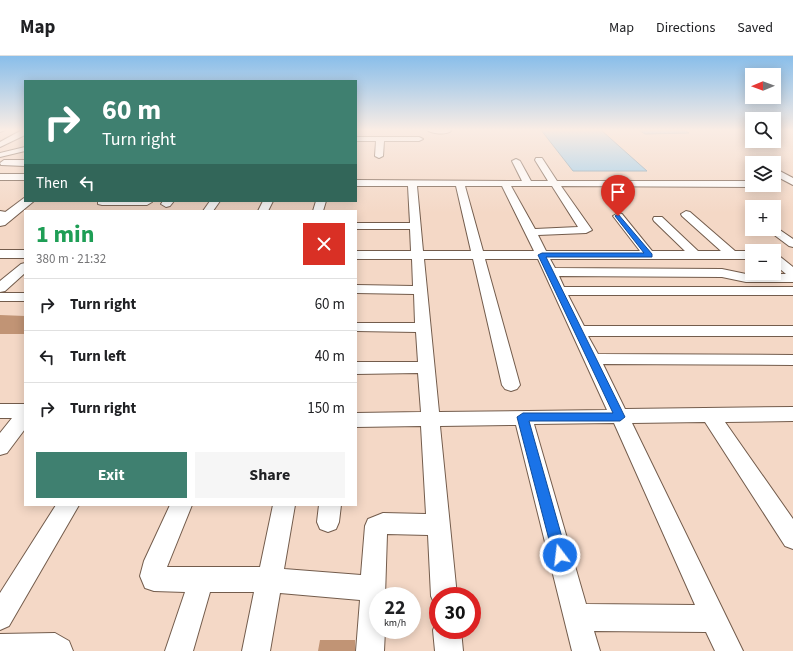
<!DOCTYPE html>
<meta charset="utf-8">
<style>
body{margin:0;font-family:"Source Sans 3",sans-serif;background:#f6f6f6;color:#202124;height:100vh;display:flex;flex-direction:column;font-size:15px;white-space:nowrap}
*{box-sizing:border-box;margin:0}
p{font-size:13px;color:#757577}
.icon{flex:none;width:22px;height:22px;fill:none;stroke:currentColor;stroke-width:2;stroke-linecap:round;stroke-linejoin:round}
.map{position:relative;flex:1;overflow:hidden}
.drawer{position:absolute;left:24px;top:154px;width:333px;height:296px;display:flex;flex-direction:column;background:#fff;border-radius:0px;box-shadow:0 2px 10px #0003}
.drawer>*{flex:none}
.hud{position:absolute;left:24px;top:24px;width:333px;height:122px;border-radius:0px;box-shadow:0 2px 10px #0003;background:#3f8070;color:#fff;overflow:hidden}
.needle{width:26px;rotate:269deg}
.fabs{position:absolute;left:745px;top:12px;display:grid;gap:8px}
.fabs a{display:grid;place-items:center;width:36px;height:36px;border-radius:0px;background:#fff;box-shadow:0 2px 10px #0003;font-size:20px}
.speed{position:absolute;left:369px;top:531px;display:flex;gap:8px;font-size:20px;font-weight:700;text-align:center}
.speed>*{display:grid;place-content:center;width:52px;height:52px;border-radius:50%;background:#fff;box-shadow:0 2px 10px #0003;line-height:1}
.speed small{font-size:10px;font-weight:400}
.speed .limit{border:6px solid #d22;background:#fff;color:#111}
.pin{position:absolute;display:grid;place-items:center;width:34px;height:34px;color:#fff;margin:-41px -17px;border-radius:50% 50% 50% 0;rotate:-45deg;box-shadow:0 0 4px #0007}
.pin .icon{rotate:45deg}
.me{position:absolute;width:44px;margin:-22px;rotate:345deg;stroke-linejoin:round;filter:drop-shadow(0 0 3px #0008)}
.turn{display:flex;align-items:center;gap:14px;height:84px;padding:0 12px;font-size:18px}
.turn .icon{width:52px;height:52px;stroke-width:2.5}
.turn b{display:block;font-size:28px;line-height:34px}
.then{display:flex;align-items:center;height:38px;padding:0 12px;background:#0003;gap:8px;font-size:15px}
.round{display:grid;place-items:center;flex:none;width:42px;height:42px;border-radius:0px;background:#f6f6f6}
.overview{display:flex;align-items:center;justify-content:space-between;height:68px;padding:0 12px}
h1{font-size:24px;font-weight:700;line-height:30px;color:#1e9e55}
.primary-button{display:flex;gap:8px;margin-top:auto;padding:8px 12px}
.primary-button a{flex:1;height:46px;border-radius:0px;background:#3f8070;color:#fff;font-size:16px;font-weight:700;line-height:46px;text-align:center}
.primary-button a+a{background:#f6f6f6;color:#202124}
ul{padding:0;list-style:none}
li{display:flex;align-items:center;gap:12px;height:52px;padding:0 12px;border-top:1px solid #e0e0e0}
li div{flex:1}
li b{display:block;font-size:15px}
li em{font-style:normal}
header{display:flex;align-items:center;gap:24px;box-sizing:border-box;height:56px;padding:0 20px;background:#fff;border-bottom:1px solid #e0e0e0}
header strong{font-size:19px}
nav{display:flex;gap:22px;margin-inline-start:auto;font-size:14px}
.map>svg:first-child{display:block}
.water{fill:#9acdec;stroke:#80a1b4}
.building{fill:#c19475}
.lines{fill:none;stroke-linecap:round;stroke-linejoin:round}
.minor-casing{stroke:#735c4c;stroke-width:2}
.major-casing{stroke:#735c4c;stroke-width:2}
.minor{fill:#fff;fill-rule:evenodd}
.major{fill:#fff;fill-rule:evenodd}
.route{fill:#1a73e8;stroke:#114b97}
</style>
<header>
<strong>Map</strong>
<nav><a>Map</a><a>Directions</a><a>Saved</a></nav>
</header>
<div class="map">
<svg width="793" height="595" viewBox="0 0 793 595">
<rect width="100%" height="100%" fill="#f4d8c6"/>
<path class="water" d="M541,74H601L647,115H573Z
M639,74H684L689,77L645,78Z"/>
<path class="building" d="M0,259L25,260V278H0Z
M320,584H355V595H318Z"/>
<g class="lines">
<g class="minor-casing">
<path id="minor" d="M0,74H5L0,76Z
M22,74H25V79L0,91V86Z
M427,74H450L451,75C446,79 432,78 427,74Z
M356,81H419L423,83L419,85H384L383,100L379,102L375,100L376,85H356Z
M25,91V95L0,101V97Z
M536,102H542L557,125H752V129H756L752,131L561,130L592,174L586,177L538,179L546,195H640L613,160L618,157L622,158L652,195H685L654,165L653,163L654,161H662L698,195H721L682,160L681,158L686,155L690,156L735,195H752V203H550L555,212L722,213L746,218H786L774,208V198L778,199L793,211V226H746L722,221L559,220L564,231H793V239H568L584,270H793V280H588L598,298L793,299V309L603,308L625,353L793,351V365L725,366L793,463V493L785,490L705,366L632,367L743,595H715L706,576L594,575L600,595H572L516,369L440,370L457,540H438V550L435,549L431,540L428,479L387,478L385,540H378V574H385L384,595H356L360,544L280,537L270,595H242L254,536H210L193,595H165L185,536L154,535L145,532L140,520L144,505L170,449H192L167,511H260L273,449H295L284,513L361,519L365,470L368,463L383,457L426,458L421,370L356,371V357L421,356L418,317L356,318V306H418L416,276L356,275V267H415L414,238L356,237V229L413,230L412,203H356V195H411L410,173H356V167H410L408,130H356V124L522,125L512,105L516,103L520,105L531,125H548L535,104ZM417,130H456L471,195H423ZM465,130H502L534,195H483ZM511,130H552L578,171L535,173ZM424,203H473L502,329L505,333L511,335L517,333L520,329L485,203H538L607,354L439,356ZM614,367L695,549L586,548L534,368Z
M751,102H757L763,107H753L750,104Z
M4,104H25V110L1,109L0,107Z
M774,112L793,122V129L774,119Z
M0,118H25V124H0Z
M98,145H151L152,146L147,149H102L98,148Z
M163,145H174L170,150L166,151L161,148Z
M210,145H220L213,155H203Z
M263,145H273L268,155H258Z
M316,145H326L323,155H313Z
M0,155L6,156L7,158L6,160L0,161Z
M774,170L793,183V191L789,190L769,175L767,173H774Z
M0,194H25V202H0Z
M25,207V217L5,235L0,236V225L21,208Z
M0,237H25V245H0Z
M0,348H25V373L7,397L0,399V377L12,362H0Z
M56,449H79L9,570L0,574V537Z
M319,449H341L339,466L336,473L328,476L320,473L317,466Z
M437,564L438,574H461L463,595H435L433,574Z
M55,577L69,585L73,595H0V578Z"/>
</g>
<g class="major-casing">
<path id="major" d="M24,142L25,145H34L5,169L0,170V160Z"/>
</g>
<use href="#minor" class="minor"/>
<use href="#major" class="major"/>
</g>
<linearGradient id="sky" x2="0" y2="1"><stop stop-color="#89beea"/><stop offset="0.47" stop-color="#faede5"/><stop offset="1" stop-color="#faede5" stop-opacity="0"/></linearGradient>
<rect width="793" height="157" fill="url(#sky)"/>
<path class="route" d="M618,158L652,198V201H546L625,361L620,365H529L567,499L565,504L560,506L555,504L553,499L517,361L523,357H613L538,199L542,197H644L615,160Z"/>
</svg>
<div class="fabs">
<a><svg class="needle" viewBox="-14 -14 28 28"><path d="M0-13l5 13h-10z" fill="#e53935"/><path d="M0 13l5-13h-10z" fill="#757577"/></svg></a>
<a><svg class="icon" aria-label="search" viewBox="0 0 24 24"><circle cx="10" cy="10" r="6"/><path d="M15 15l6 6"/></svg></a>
<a><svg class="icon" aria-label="layers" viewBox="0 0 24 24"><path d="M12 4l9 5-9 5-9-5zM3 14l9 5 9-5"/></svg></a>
<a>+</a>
<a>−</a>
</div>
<div class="speed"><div>22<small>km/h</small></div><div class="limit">30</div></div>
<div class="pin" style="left:618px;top:160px;background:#d93025"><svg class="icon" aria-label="arrive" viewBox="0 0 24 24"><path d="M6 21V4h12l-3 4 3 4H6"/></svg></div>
<svg class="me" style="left:560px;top:499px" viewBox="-20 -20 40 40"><circle r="17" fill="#1a73e8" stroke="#fff" stroke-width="3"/><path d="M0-11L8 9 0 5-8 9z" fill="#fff"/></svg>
<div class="hud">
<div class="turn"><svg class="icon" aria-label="right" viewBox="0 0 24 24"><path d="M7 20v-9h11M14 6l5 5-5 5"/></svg><div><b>60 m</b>Turn right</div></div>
<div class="then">Then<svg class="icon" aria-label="left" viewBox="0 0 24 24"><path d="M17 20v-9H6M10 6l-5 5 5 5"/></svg></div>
</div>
<section class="drawer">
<div class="overview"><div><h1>1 min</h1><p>380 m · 21:32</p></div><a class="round" style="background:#d93025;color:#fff"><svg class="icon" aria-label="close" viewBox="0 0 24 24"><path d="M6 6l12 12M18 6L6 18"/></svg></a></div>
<ul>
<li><svg class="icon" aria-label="right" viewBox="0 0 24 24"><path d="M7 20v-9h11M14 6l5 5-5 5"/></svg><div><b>Turn right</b></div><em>60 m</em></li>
<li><svg class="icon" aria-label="left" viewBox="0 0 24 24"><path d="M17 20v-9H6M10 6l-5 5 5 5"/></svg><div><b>Turn left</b></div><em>40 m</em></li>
<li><svg class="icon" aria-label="right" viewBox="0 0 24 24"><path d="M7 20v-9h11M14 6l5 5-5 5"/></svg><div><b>Turn right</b></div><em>150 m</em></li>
</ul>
<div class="primary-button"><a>Exit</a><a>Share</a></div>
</section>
</div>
